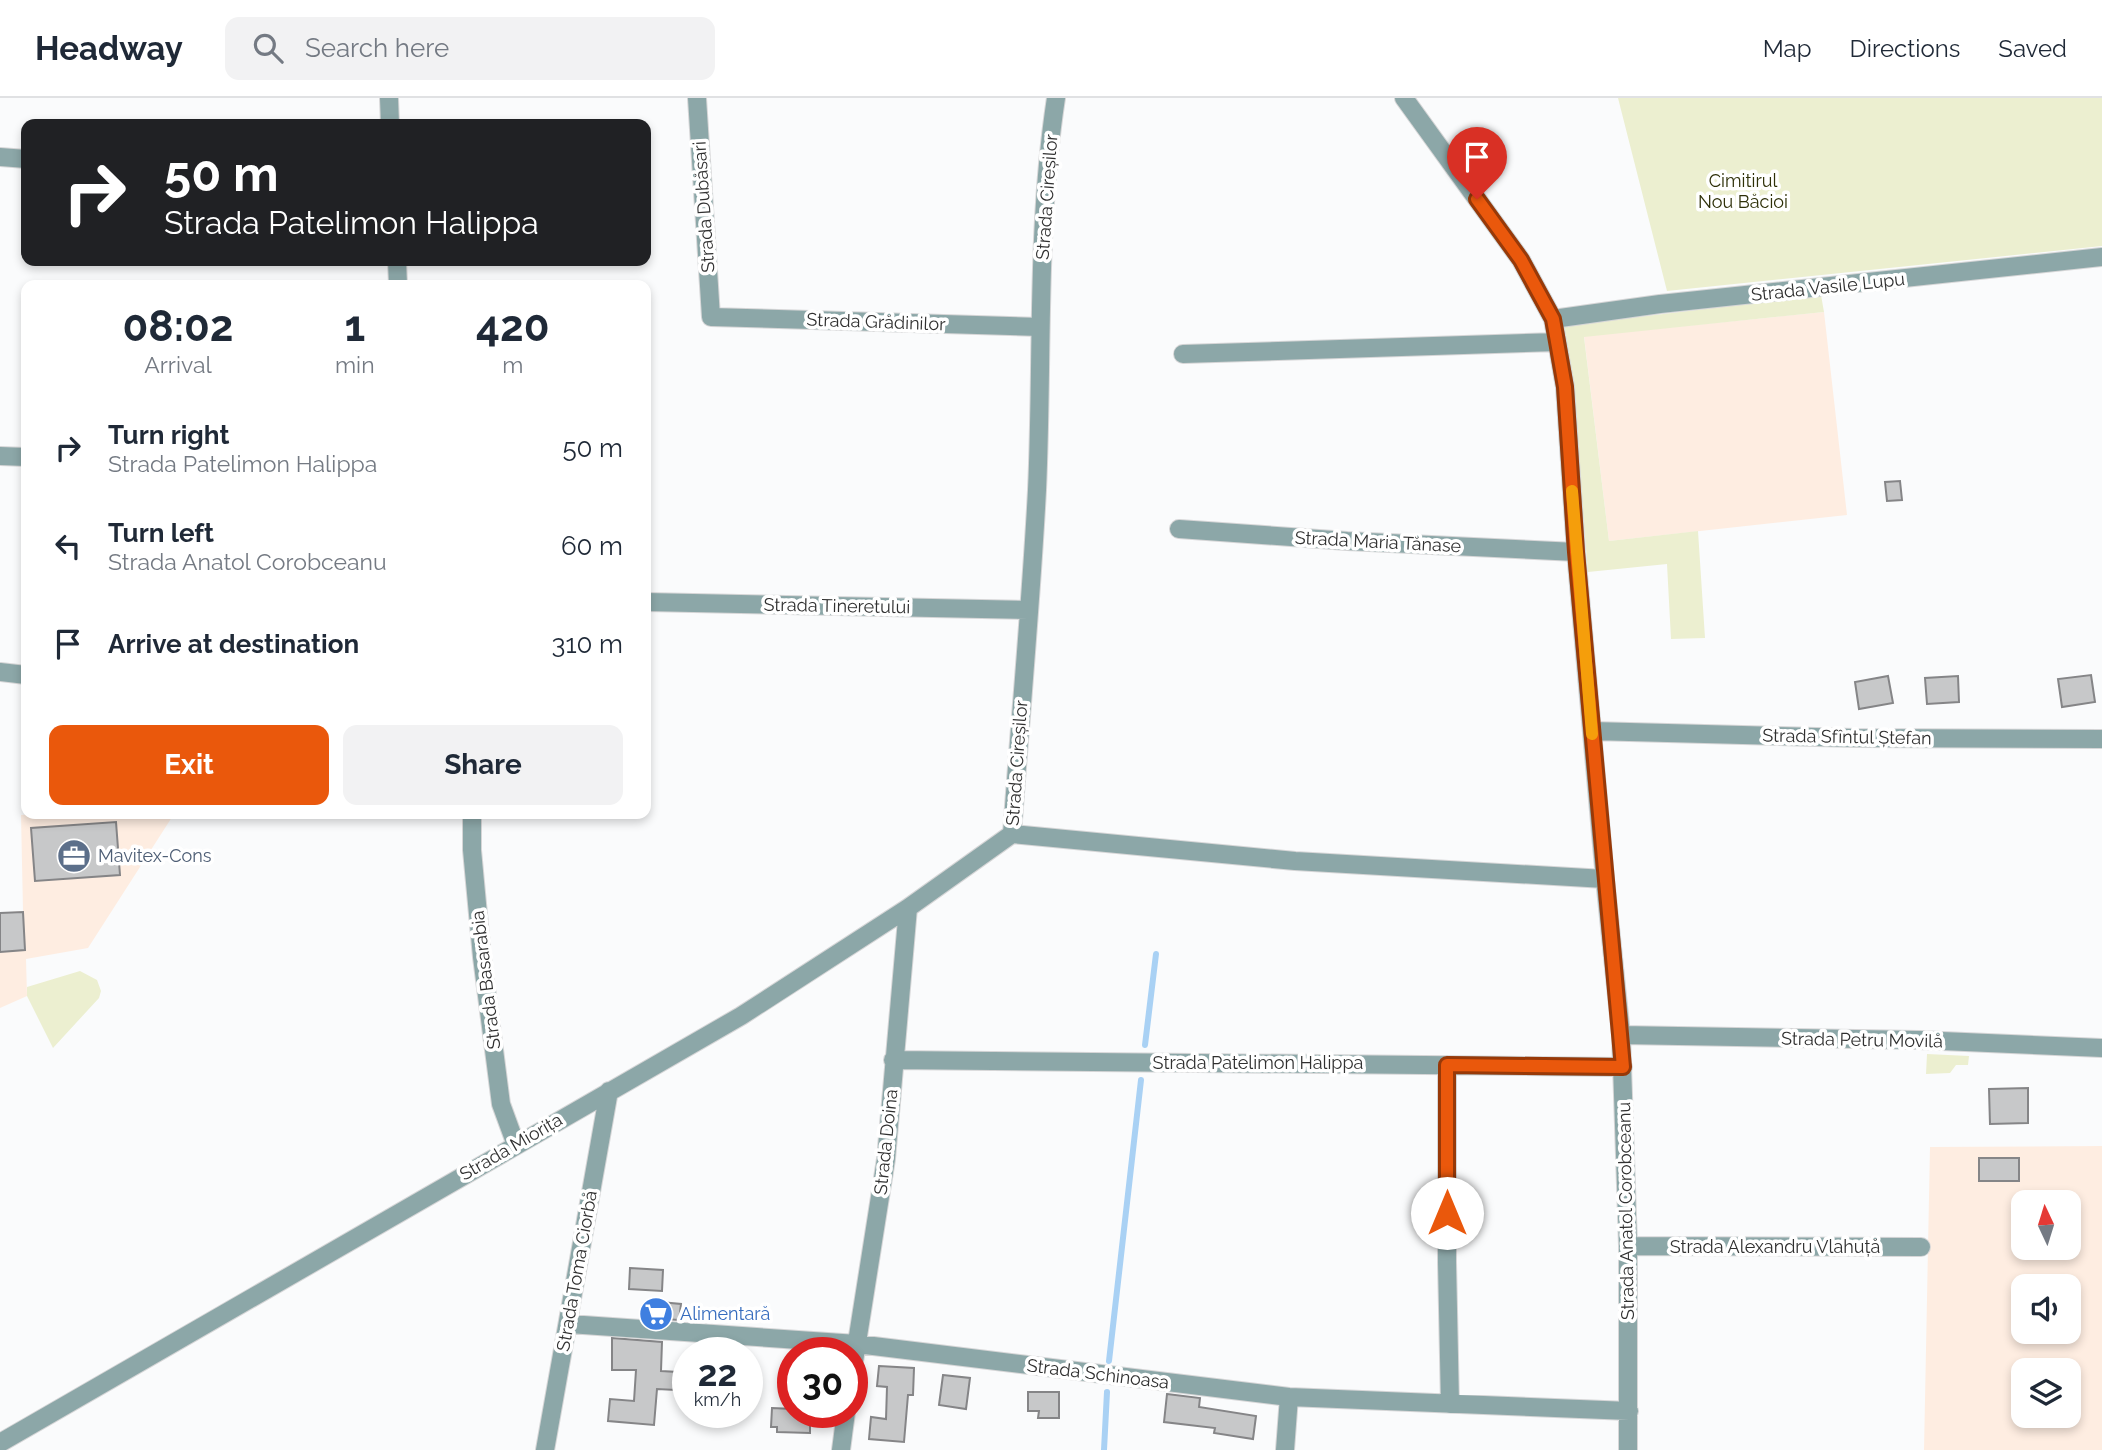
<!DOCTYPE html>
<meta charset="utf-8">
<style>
body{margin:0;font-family:Raleway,sans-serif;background:#f2f2f3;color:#1f2937;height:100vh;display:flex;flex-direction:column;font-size:26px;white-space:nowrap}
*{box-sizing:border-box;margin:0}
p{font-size:23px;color:#747a83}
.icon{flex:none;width:38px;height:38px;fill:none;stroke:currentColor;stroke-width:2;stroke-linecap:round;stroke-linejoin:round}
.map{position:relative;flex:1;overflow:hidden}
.sheet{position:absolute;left:21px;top:182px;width:630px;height:539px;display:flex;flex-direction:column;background:#fff;border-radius:14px;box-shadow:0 4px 10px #0003}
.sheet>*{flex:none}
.banner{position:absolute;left:21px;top:21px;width:630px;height:147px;border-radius:14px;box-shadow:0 4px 10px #0003;background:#202124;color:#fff;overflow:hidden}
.needle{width:46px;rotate:356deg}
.buttons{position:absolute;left:2011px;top:1092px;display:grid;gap:14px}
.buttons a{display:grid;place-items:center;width:70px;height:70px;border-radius:14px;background:#fff;box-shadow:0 4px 10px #0003;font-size:35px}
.speed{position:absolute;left:672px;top:1239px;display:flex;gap:14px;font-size:35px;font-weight:700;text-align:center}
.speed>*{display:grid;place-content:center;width:91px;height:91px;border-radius:50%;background:#fff;box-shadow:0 4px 10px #0003;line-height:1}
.speed small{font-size:18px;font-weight:400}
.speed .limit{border:10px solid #d22;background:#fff;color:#111}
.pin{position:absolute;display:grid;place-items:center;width:60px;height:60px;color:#fff;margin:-72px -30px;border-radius:50% 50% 50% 0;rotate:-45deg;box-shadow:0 0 7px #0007}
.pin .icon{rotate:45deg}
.me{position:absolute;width:77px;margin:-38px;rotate:0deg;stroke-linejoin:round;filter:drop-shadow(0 0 5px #0008)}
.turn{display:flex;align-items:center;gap:24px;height:147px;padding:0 28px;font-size:32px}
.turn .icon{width:91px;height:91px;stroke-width:2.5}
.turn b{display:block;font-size:49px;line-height:60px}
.eta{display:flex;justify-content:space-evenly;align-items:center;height:119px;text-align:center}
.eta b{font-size:42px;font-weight:700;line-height:49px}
.primary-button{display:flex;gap:14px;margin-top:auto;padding:14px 28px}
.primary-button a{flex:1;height:80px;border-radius:14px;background:#ea580c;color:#fff;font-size:28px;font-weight:700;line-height:80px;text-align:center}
.primary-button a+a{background:#f2f2f3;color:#1f2937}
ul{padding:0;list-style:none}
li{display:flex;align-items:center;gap:21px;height:98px;padding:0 28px}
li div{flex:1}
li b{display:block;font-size:26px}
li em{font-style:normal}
header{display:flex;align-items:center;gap:42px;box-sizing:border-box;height:98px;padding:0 35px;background:#fff;border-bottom:2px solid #e0e1e3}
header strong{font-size:33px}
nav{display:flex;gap:38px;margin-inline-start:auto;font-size:24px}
.search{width:490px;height:63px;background:#f2f2f3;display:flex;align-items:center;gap:18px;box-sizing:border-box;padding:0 24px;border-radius:14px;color:#747a83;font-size:26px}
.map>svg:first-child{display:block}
.industrial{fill:#feede1;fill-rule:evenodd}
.green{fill:#ecefd0}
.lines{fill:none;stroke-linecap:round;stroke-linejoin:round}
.stream{stroke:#a9d1f4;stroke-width:6}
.building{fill:#c7c8c9;stroke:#858587;stroke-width:2}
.minor-casing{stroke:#d6d6d7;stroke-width:20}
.minor{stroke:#8ca7a8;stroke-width:18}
.route-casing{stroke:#983908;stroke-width:18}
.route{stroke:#ea580c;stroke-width:12}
.slow{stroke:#f59e0b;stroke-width:12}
.labels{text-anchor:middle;stroke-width:7;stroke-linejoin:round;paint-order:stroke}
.park-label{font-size:18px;fill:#2e3008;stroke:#fff}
.street-label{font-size:18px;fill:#303030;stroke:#fff}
.service-label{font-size:18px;fill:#4e5e75;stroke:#fff;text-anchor:start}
.shop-label{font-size:18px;fill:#366cbe;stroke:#fff;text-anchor:start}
</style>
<header>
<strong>Headway</strong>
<div class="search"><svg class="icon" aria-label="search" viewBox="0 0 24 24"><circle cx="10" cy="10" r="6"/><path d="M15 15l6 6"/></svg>Search here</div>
<nav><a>Map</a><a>Directions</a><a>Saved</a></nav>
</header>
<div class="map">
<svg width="2102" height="1352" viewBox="0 0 2102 1352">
<rect width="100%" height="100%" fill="#fafbfc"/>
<path class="industrial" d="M1824,214L1847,417L1609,443L1584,238Z
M45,716H174L88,850L26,861L27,898L0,910V815L23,813L21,717Z
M2102,1048V1352H1924L1930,1049ZM2023,1104H2068V1150H2023ZM2023,1188H2068V1234H2023ZM2023,1272H2068V1318H2023Z"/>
<path class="green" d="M1618,0H2102V148L1667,193Z
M1821,197L1824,214L1584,239L1609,443L1698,433L1705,540L1671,541L1667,466L1588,474L1573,298L1563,228Z
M80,873L97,882L101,893L99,900L53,950L27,898V889Z
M1927,956L1969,958L1968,967H1956L1950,975L1926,976Z"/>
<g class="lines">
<path class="stream" d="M1145,947L1156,856
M1109,1263L1141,982
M1104,1352L1107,1294"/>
</g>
<path class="building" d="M1900,383L1902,402L1887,403L1885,384Z
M2091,577L2095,604L2062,609L2058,581Z
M1888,578L1893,605L1859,611L1855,584Z
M1958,578L1959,604L1927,606L1925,580Z
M116,724L120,777L35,783L31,730Z
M23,814L25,852L0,854V815Z
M2028,990V1025L1990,1026L1989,991Z
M1979,1060H2019V1083H1979Z
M630,1170L663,1172L662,1193L629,1191Z
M649,1203L681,1206L679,1222L647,1220Z
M612,1240L662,1244L661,1273L678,1274L676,1292L657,1291L654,1327L608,1323L610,1301L634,1303L636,1272H612Z
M879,1268L914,1270L913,1297H908L904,1344L869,1341L871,1319L886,1321L887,1289L877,1288Z
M943,1277L970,1280L966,1311L939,1307Z
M1028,1294H1059V1320H1038L1039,1313H1028Z
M1167,1296L1200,1300L1199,1309L1256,1318L1253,1341L1214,1335L1215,1330L1164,1324Z
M772,1310L793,1311V1314H810V1335L777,1334V1329H771Z"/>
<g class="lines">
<g class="minor-casing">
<path id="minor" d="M389,0L390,26
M697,0L711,219L1040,229
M1404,0L1521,162L1553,221L1565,289L1576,454L1605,781L1621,937L1628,1148V1352
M0,59L26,61
M397,163L398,187
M1553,221L1660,206L2102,159
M1183,256L1557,244
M0,358L26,359
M1179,431L1347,443L1576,454
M646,504L1028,512
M0,574L26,577
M1592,633L1855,640L2102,641
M472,716V752L482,859L501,1006L516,1047
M1012,736C1020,622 1031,507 1037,392C1043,261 1036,130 1056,0
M1012,736L1295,763L1605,781
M1621,937L1919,942L2102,950
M893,962L1623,969
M1447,967V1164L1450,1306
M1628,1148L1921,1149
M569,1226L857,1246L1289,1299L1629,1313
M852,1276L886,1061L908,810
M0,1345L741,918L908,810L1012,736
M545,1352L609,993
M841,1352L846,1314
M1285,1352L1289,1299"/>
</g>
<use href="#minor" class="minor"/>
</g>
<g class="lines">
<g class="route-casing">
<path id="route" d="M1447,1115V967L1623,969L1576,454L1565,289L1553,221L1521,162L1477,101"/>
</g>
<use href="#route" class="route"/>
<path class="slow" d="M1572,393L1592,636"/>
</g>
<defs>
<g id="office-disc" transform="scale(1.75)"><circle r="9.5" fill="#5c6f8a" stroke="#fff"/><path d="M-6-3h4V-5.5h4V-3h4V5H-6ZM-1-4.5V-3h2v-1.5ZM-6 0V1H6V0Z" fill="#fff"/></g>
<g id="supermarket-disc" transform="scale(1.75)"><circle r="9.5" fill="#3f7fe0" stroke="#fff"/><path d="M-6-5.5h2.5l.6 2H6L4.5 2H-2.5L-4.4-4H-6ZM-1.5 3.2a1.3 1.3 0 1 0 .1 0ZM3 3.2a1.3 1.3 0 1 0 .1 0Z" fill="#fff"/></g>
</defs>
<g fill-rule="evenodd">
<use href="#office-disc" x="74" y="758"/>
<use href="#supermarket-disc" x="656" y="1216"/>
</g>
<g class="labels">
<g class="park-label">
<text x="1743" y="89">Cimitirul<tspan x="1743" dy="21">Nou Băcioi</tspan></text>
</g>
<g class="street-label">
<text transform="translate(1047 99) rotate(-86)" y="6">Strada Cireșilor</text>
<text transform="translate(704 109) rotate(-94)" y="6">Strada Dubăsari</text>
<text transform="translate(1828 189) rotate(-6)" y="6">Strada Vasile Lupu</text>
<text transform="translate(876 224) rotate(2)" y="6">Strada Grădinilor</text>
<text transform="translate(1378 444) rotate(3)" y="6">Strada Maria Tănase</text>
<text transform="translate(837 508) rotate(1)" y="6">Strada Tineretului</text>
<text transform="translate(1847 639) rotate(1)" y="6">Strada Sfîntul Ștefan</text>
<text transform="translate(1017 665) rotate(-86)" y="6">Strada Cireșilor</text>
<text transform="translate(486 882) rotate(-97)" y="6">Strada Basarabia</text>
<text transform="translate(1862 942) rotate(1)" y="6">Strada Petru Movilă</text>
<text x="1258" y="971">Strada Patelimon Halippa</text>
<text transform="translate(886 1044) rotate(-84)" y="6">Strada Doina</text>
<text transform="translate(511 1049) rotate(-30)" y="6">Strada Miorița</text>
<text transform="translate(1626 1113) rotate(-91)" y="6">Strada Anatol Corobceanu</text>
<text x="1775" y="1155">Strada Alexandru Vlahuță</text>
<text transform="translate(577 1173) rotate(-80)" y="6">Strada Toma Ciorbă</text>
<text transform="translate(1098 1276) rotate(7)" y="6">Strada Schinoasa</text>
</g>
<g class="service-label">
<text x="98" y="764">Mavitex-Cons</text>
</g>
<g class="shop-label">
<text x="680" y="1222">Alimentară</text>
</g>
</g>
</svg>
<div class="buttons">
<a><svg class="needle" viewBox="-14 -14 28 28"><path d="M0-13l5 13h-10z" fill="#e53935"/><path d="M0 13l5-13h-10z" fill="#747a83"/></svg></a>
<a><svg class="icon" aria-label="sound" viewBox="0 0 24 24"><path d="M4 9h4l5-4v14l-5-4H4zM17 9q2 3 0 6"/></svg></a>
<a><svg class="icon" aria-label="layers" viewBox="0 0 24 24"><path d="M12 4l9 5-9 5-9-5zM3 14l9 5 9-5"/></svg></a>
</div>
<div class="speed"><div>22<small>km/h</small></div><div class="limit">30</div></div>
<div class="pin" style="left:1477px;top:101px;background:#d93025"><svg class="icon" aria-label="arrive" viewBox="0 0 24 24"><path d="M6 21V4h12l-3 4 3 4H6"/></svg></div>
<svg class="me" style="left:1447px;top:1115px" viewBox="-20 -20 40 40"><circle r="19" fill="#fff"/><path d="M0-13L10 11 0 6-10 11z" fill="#ea580c"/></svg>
<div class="banner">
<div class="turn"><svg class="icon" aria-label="right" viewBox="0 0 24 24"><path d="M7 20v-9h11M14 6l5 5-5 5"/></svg><div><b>50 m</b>Strada Patelimon Halippa</div></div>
</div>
<section class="sheet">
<div class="eta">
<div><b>08:02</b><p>Arrival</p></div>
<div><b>1</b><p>min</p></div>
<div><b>420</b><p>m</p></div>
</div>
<ul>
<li><svg class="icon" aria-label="right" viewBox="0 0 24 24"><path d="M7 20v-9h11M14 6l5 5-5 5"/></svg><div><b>Turn right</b><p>Strada Patelimon Halippa</p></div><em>50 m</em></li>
<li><svg class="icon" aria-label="left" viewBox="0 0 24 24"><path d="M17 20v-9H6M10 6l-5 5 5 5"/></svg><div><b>Turn left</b><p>Strada Anatol Corobceanu</p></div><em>60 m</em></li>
<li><svg class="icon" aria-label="arrive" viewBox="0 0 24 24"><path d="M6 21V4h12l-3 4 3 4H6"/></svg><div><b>Arrive at destination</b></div><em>310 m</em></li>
</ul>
<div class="primary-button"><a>Exit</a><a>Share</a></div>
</section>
</div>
